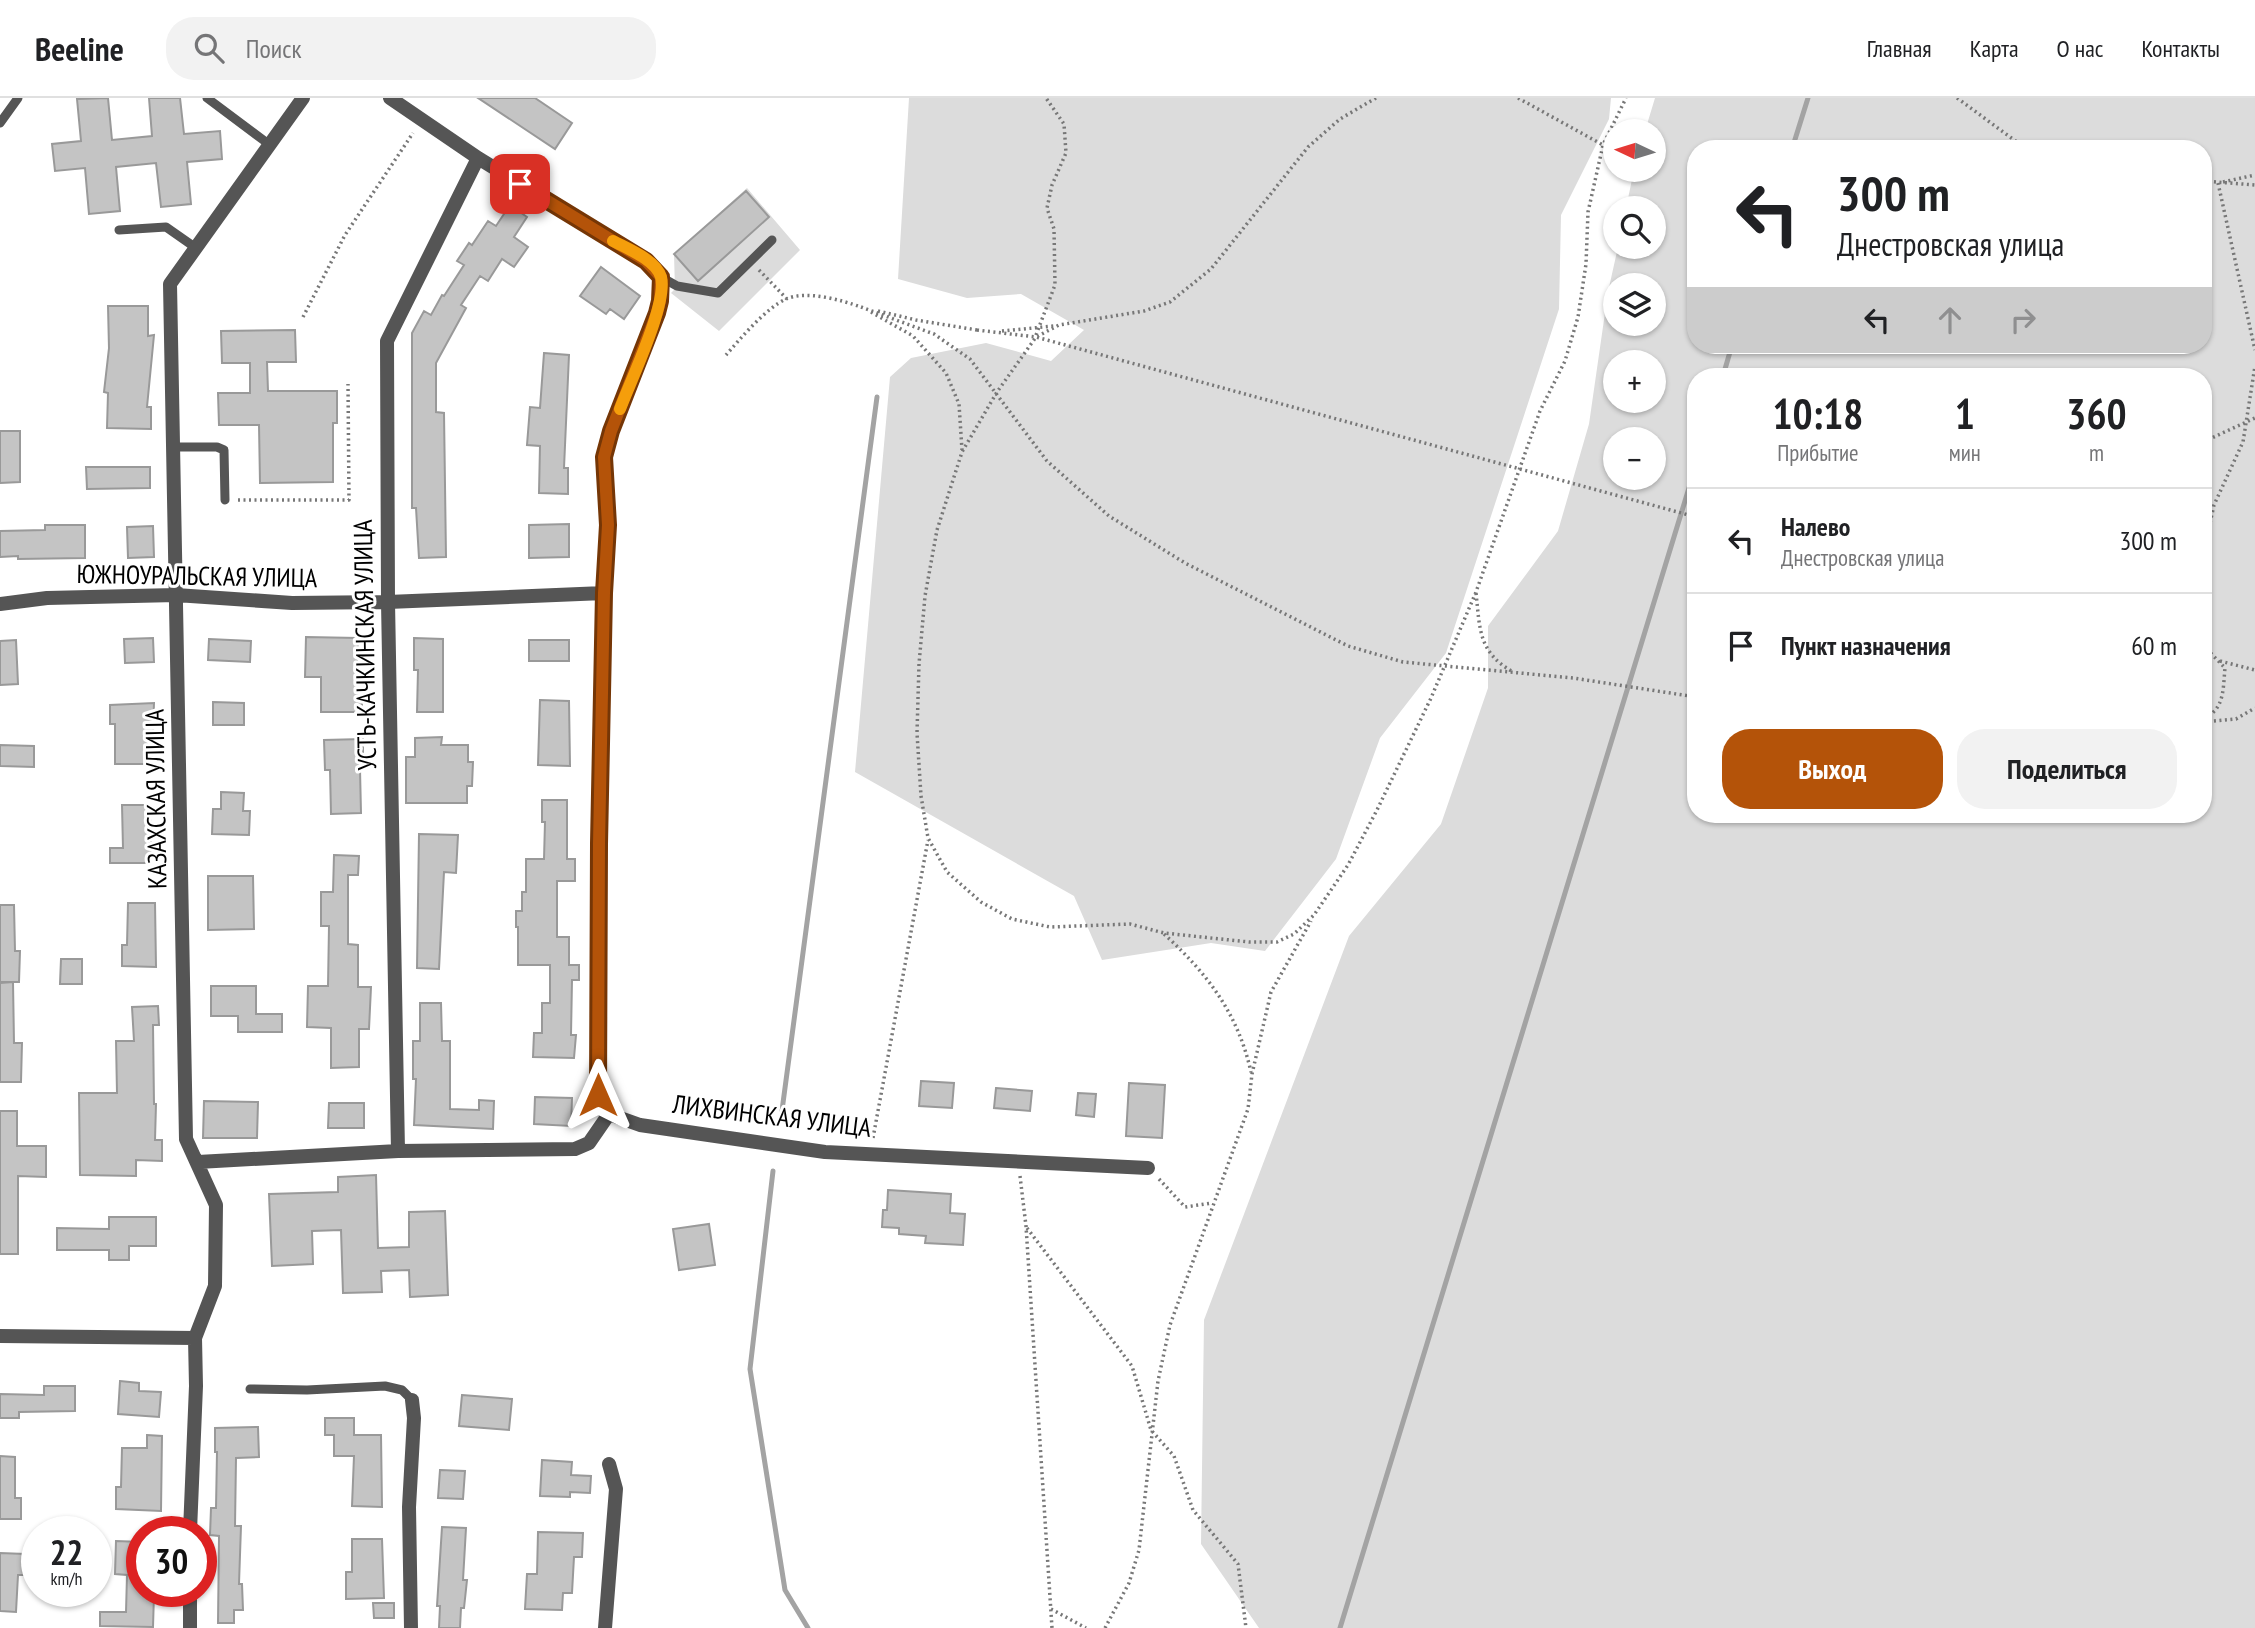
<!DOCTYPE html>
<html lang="ru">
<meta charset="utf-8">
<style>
body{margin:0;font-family:"PT Sans Narrow",sans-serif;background:#f2f2f2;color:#202124;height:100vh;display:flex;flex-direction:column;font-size:26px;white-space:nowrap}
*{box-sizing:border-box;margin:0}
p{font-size:23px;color:#757577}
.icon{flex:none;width:38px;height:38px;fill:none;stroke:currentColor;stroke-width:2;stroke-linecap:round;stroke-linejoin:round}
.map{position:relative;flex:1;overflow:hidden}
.sheet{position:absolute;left:1687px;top:270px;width:525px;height:455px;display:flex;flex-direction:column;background:#fff;border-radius:28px;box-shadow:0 2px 5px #0004}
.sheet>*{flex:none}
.banner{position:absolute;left:1687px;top:42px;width:525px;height:214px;border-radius:28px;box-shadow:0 2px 5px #0004;background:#fff;color:#202124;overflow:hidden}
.needle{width:46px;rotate:274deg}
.fabs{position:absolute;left:1603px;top:21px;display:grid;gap:14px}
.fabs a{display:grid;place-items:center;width:63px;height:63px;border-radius:50%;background:#fff;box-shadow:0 2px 5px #0004;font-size:35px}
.speed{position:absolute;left:21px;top:1418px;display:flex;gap:14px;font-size:35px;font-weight:700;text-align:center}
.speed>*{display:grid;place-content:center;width:91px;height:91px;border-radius:50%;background:#fff;box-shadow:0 2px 5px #0004;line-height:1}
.speed small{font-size:18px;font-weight:400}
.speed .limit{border:10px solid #d22;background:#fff;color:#111}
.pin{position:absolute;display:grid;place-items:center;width:60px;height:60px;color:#fff;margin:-30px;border-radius:14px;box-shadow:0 4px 10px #0006}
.me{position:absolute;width:77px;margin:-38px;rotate:0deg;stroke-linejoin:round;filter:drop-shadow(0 0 5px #0008)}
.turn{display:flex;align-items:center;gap:24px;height:147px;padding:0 35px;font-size:32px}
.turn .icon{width:91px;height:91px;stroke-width:2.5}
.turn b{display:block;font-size:49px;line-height:60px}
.lanes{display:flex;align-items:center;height:66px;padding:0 35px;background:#0003;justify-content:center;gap:35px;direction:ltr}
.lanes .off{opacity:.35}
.eta{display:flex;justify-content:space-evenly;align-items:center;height:119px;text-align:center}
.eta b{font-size:42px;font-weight:800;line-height:49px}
.action{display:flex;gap:14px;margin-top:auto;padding:14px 35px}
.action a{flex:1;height:80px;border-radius:28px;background:#b45309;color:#fff;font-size:28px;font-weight:800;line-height:80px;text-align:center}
.action a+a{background:#f2f2f2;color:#202124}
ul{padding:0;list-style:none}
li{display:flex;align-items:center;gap:21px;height:105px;padding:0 35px;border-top:2px solid #e0e0e0}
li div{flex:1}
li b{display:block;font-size:26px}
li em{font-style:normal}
header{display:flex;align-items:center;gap:42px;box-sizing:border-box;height:98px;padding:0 35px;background:#fff;border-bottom:2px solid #e0e0e0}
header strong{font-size:33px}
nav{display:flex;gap:38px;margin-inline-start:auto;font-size:24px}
.search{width:490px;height:63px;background:#f2f2f2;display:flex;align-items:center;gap:18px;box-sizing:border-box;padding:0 24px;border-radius:28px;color:#757577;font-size:26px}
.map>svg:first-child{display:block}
.green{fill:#dcdcdc;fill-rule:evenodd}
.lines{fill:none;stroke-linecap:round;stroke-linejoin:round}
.stream{stroke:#a3a3a3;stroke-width:5}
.building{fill:#c4c4c4;stroke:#999;stroke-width:2}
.path{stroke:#777;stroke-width:3.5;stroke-dasharray:2 3.5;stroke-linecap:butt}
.service{stroke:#555;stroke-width:9}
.minor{stroke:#555;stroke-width:14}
.route-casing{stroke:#753606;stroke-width:18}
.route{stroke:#b45309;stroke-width:12}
.slow{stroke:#f59e0b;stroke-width:12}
.labels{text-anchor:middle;stroke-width:6;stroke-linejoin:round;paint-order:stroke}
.street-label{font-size:26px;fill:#000;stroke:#fff}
</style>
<header>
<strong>Beeline</strong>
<div class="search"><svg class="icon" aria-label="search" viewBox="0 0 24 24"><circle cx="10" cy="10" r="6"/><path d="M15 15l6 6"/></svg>Поиск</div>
<nav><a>Главная</a><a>Карта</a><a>О нас</a><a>Контакты</a></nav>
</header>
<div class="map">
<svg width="2255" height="1530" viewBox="0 0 2255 1530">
<rect width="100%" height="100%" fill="#fff"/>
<path class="green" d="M909,0H1611L1609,21L1561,117L1559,211L1446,555L1380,640L1336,761L1265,853L1211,845L1102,862L1074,798L855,674L890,279L911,260L986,245L1051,263L1084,232L1021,196L967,200L898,181Z
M1655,0H2255V1530H1259L1201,1446L1204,1222L1349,838L1441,726L1488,590V528L1558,433L1589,326L1608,194L1618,149H1654V110H1626L1634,72H1654V33H1645ZM1696,51H2203V247H1696ZM1615,187H1654V226H1615ZM1654,264V303H1615V264ZM1696,278H2203V716H1696ZM1654,341V380H1615V341Z
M747,90L800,152L719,233L671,195L675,191L674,156Z"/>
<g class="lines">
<path class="stream" d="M1792,51L1808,0
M1723,278L1732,247
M781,1020L877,299
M773,1073L750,1271L785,1492L808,1530
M1340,1530L1696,367"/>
</g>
<path class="building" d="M108,0L112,42L152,38L149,0H180L184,36L220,33L222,61L187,64L191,106L161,109L156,65L116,69L120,113L89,116L85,70L55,73L52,46L81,43L77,1Z
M478,0H535L572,25L555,51Z
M746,93L769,119L698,183L674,156Z
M510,107L527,119L514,139L528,149L514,169L502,161L488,183L480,178L461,207L466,210L436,265V314L444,315L446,459L419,460L416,410H412V235L424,213L431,217L442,197L444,198L464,167L457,163L469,145L472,147L488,123L496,128Z
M601,169L640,198L624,221L610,211L606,216L580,198Z
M108,208H148V238L154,237L147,309H151V331L107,330L108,295L104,294L109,250Z
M295,232L296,264H267L268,293H337V325H333V384L260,385L259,327H219L218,295H250V265H222L221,233Z
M544,255L569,257L564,370H568V396L539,395L540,348L527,347L530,309L540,310Z
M0,333H20V384L0,385Z
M86,369H150V390L87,391Z
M569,426V459L529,460V427Z
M45,427H85V460L18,461V458L0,459V433L45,432Z
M153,428L154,459L128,460L127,429Z
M306,539L358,540L357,587H362V614H321V579H305Z
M153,540L154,564L125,565L124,541Z
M414,540L443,541V614H417L418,572H414Z
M209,541L251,543L250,564L208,562Z
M16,542L18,586L0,587V543Z
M529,542H569V563H529Z
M540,602L569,603L570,668L538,667Z
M213,604L244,605V627H213Z
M154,605L152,666H115V626H110V607Z
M442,639L441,647H468V664H473L472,688H467V705H406V659H415V640Z
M363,641V671H360L361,715L331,716L330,672H325L324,642Z
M0,647L34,648V669L0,668Z
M221,694L244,695L243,713H250L249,737L212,736L213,711H221Z
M542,702H567V761H575V783H557V839H569V867H579V882H572L571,937H576L574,960L533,959L534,935H542V905H550V867H518V829H516V813H522V794H526V761H544L545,724H542Z
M122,707H150L151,765H110V750H123Z
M419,736L458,737L456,775L444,774L439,871L417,870Z
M334,757L359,758L358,777H348V846L358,847V889H371L369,931H359V969L331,970V930L307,929L308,888H328L329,828H321V794H333Z
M208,778H253L254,831L208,832Z
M128,805H155L156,869L122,868V847H127Z
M0,807H14L15,853H20L19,884H0Z
M61,861H82V886H60Z
M13,884L14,945H22L21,984H0V885Z
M211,888H256V916H282V934H238V918H211Z
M420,905H441L442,943H450V1011L479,1012V1002L494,1003L493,1031L414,1027L416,981H413V943H420Z
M158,908L159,927H153L154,1006H156L155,1042H162V1063L136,1062V1078L80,1077L79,995H117L116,943H134L132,909Z
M921,983L954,985L952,1010L919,1008Z
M1129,985L1165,987L1162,1040L1126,1038Z
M996,990L1032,993L1030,1013L994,1010Z
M1078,995L1096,996L1094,1019L1076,1017Z
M535,999L572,1000L571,1028L534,1026Z
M204,1003L258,1004L257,1040H203Z
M329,1005H364V1030H328Z
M0,1013H17V1048H46V1079L18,1078V1156H0Z
M376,1077L378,1150L409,1149V1114L445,1113L448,1197L410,1199L409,1172L381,1173L382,1194L343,1195L341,1132L312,1133L313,1166L272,1168L269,1096L338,1094V1079Z
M888,1092L951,1096L950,1115L965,1116L963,1147L925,1145L926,1138L899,1136V1130L882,1129L883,1112H887Z
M109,1119H156V1148H129V1162H109V1152H57V1130L109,1131Z
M709,1126L715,1167L679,1172L673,1131Z
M120,1283L139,1285V1293L161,1294L159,1319L118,1316Z
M44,1288H75V1313L19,1314V1320H0V1296L44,1297Z
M462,1297L512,1301L509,1332L459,1328Z
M325,1320H354V1337H381L382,1409L352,1408L354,1358H334V1337H325Z
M258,1329L259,1359L236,1360L235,1428H241L239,1486H242L243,1512H234V1525H218L219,1438L210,1437L211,1410H216L217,1354H215V1330Z
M147,1337L162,1338L161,1413L116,1411V1389H121L122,1350H147Z
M0,1358L15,1359V1400H21V1421H0Z
M542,1362L572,1364L571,1377L591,1378L590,1395L570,1394V1399L540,1398Z
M440,1372L465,1373L463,1401L438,1400Z
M442,1429L466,1430L463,1482H467L464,1510H461L460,1530H439L440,1508H437Z
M538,1434L583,1435L582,1459H574L572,1495H563L562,1512L525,1511L527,1476H537Z
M352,1441H382L384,1500L346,1501V1474H352Z
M116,1443L142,1444V1495L154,1496L153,1529L100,1528V1514H126L127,1477L115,1476Z
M0,1455L25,1456L24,1477H18L16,1514L0,1513Z
M373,1505H394V1520H374Z"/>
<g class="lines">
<path class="path" d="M1376,0L1340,21L1308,49L1211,171L1170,204L1144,213L1059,227L1036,239L997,294L962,354L937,432L925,498L919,566L917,635L921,698L928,740L947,774L981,804L1012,821L1050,829L1130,826L1164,835L1249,844H1277L1294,836L1314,817L1348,767L1377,712L1431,600L1476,494L1540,313L1565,263L1578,219L1586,166L1588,114L1603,47L1626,0
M1518,0L1603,47
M1957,0L2021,47L2031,51
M2203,83L2255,87
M2223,84L2255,77
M2218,85L2255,252
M759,172L787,201
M861,209L934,236L970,261L1047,363L1109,418L1185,465L1348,548L1403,564L1573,580L1696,599
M878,213L916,222L977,232
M871,214L913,238L946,275L959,306L962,352
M303,219L345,137L413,35
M977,232L1036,239L1696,419
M1002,233L1054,228
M1036,237L1055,187L1054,131L1047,110L1052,87L1066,55L1064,26L1046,0
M726,257C740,241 766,210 786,201C807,192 841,202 861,209
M2203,344L2255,320
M238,402H349L348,286
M2203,457L2214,407L2243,344L2255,268
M1476,495C1480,531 1478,554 1513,574
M2203,547L2225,570C2223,589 2225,613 2203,620
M2220,563L2255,572
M2203,624L2236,621L2255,610
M1164,836C1208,876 1238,916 1251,974
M873,1040L928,742
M1020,1078L1026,1128L1052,1530
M1159,1081L1185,1109L1212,1105
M1027,1130L1132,1268L1151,1332L1174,1358L1193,1412L1238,1466L1246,1530
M1051,1511L1086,1530
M1105,1530L1129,1485L1139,1452L1158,1283L1170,1227L1248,1011L1252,976L1271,894L1311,823"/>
<path class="service" d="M207,0L270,47
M0,25L18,0
M119,132L166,129L196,150
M661,179L677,188L718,195L772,142
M173,349H217L224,352L225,402
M250,1291L307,1292L385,1288L402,1292L412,1302"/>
<path class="minor" d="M390,0L478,60L646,163L661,179L660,203L657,215L611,333L604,359L608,427L604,495L599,746L598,997L609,1016
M0,506L47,500L176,497L292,505L388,504L604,495
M398,1053L388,504L387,243L478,60
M198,1064L398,1053L575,1051L589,1045L609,1016L640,1027L825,1054L1148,1070
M0,1238L195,1240
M190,1433L196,1288L195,1240L215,1188L216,1107L186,1041L170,186L303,0
M190,1493V1530
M411,1530L409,1409L414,1320L412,1302
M605,1530L616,1391L609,1366"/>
</g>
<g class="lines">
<g class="route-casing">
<path id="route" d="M520,86L646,163L661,179L660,203L657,215L611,333L604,359L608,427L604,495L599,746L598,997"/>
</g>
<use href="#route" class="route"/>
<path class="slow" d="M613,143C628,151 656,162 661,179C668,205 630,284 620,311"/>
</g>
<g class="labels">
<g class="street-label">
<text transform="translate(197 478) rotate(1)" y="9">ЮЖНОУРАЛЬСКАЯ УЛИЦА</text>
<text transform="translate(365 547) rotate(-91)" y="9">УСТЬ-КАЧКИНСКАЯ УЛИЦА</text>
<text transform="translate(156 701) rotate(-91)" y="9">КАЗАХСКАЯ УЛИЦА</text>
<text transform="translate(772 1018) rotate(7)" y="9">ЛИХВИНСКАЯ УЛИЦА</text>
</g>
</g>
</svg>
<div class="fabs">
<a><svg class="needle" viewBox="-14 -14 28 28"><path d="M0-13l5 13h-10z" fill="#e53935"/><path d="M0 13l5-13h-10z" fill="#757577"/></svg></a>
<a><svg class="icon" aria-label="search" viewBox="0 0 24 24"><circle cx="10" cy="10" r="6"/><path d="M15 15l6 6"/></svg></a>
<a><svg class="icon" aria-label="layers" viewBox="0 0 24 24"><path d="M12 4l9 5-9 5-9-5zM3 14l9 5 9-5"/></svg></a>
<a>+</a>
<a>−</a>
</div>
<div class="speed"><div>22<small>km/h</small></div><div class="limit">30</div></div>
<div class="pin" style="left:520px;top:86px;background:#d93025"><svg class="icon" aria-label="arrive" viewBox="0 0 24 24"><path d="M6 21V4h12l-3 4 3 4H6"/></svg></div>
<svg class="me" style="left:598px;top:997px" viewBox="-20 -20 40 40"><path d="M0-17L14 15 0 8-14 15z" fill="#b45309" stroke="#fff" stroke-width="4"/></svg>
<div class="banner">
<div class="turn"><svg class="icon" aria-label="left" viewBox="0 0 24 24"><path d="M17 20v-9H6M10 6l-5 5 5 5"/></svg><div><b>300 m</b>Днестровская улица</div></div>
<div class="lanes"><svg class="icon" aria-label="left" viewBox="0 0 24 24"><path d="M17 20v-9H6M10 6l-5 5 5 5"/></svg><svg class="icon off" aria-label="ahead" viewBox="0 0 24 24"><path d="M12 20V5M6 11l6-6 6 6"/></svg><svg class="icon off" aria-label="right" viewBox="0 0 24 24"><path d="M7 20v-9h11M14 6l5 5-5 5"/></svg></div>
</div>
<section class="sheet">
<div class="eta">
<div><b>10:18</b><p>Прибытие</p></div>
<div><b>1</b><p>мин</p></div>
<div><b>360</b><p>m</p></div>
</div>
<ul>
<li><svg class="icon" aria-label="left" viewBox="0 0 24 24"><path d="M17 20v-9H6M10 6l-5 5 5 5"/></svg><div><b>Налево</b><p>Днестровская улица</p></div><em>300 m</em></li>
<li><svg class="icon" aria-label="arrive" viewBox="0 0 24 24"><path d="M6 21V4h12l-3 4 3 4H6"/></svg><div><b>Пункт назначения</b></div><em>60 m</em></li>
</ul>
<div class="action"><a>Выход</a><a>Поделиться</a></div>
</section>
</div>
